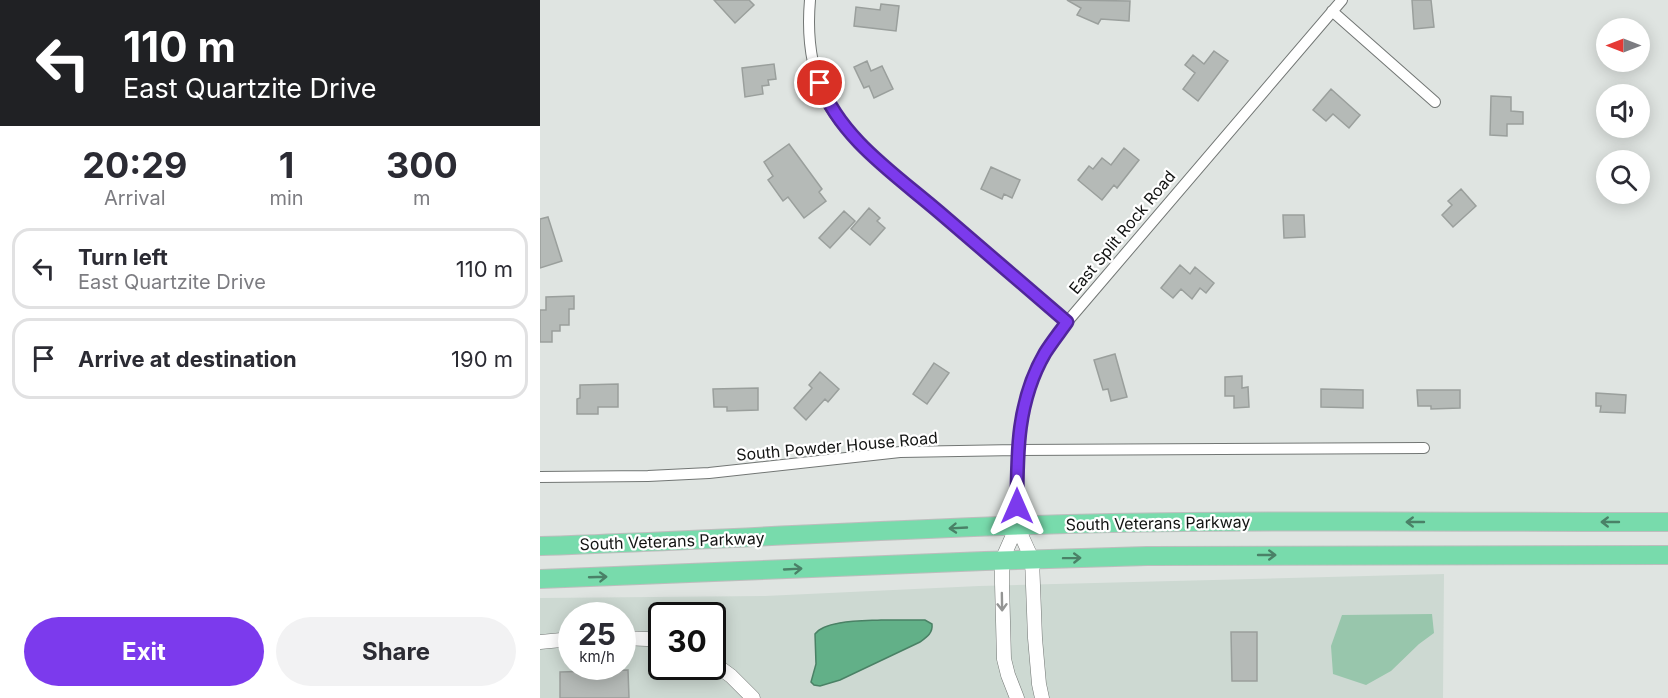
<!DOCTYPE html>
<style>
body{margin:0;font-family:Inter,sans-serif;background:#f2f2f3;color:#2b2b33;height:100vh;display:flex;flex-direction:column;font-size:22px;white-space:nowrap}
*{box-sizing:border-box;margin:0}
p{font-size:20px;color:#7c7c81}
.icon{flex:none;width:33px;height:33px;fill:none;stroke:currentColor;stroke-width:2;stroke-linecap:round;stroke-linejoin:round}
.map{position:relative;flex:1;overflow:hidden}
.sheet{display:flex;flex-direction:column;background:#fff;width:540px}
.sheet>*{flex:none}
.top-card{background:#202124;color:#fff;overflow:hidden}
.needle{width:39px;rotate:270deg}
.fabs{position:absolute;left:1056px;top:18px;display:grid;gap:12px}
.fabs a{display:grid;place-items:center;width:54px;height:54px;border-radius:50%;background:#fff;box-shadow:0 3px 15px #0003;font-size:30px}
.speed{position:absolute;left:18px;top:602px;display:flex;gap:12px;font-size:30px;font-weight:700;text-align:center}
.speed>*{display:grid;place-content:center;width:78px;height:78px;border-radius:50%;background:#fff;box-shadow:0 3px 15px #0003;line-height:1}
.speed small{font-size:15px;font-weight:400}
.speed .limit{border:3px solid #111;border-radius:9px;background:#fff;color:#111}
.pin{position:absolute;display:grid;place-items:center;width:51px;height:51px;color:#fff;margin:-26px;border:3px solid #fff;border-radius:50%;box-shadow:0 2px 6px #0007}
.me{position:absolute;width:66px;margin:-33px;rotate:0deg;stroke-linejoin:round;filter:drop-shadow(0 0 4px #0008)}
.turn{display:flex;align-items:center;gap:21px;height:126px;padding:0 24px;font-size:27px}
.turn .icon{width:78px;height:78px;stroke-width:2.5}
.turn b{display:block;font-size:42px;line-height:51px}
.eta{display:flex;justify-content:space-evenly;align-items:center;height:102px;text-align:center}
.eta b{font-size:36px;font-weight:700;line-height:42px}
.button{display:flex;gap:12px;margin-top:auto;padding:12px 24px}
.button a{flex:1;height:69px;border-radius:36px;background:#7c3aed;color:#fff;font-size:24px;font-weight:700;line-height:69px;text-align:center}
.button a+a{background:#f2f2f3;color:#2b2b33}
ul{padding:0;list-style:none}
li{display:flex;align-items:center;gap:18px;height:81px;margin:0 12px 9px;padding:0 12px;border:3px solid #e1e1e2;border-radius:18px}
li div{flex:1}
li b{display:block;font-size:22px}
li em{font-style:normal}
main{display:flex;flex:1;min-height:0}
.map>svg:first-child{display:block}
.built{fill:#cdd9d2;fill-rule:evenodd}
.green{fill:#98c6ac}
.water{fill:#62b088;stroke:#4a8165;stroke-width:1.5}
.building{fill:#b5bab7;stroke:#9a9f9c;stroke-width:1.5}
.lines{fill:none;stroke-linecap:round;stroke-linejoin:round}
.minor-casing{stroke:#727674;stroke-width:12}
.tertiary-casing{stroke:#727674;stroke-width:15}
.trunk-casing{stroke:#bdbdbd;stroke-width:20}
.minor{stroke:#fff;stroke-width:10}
.tertiary{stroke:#fff;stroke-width:14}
.trunk{stroke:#78dbac;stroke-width:18}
.oneway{stroke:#4a8167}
.oneway2{stroke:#949594}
.route-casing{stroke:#51269a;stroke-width:15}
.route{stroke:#7c3aed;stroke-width:10}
.labels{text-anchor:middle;stroke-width:4.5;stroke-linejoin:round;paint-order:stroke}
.street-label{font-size:16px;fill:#121312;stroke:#fff}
</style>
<main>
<section class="sheet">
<div class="top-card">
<div class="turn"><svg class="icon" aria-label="left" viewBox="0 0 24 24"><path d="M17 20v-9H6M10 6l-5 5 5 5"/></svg><div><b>110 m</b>East Quartzite Drive</div></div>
</div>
<div class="eta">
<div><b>20:29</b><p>Arrival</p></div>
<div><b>1</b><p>min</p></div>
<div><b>300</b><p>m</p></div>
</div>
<ul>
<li><svg class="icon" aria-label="left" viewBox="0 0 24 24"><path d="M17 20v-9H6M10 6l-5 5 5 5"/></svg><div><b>Turn left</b><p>East Quartzite Drive</p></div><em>110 m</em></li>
<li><svg class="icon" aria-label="arrive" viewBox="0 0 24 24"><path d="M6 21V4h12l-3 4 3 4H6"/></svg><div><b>Arrive at destination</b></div><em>190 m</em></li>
</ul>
<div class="button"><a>Exit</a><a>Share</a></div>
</section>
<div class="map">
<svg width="1128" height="698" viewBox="0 0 1128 698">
<rect width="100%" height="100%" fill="#dfe4e1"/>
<path class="built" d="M904,574L903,698H0V598L225,596L439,586ZM32,615H82V666H32ZM122,615H172V666H122Z"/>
<path class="green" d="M892,614L894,633L879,644L851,671L826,685L793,674L791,646L802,615Z"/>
<path class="water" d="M341,620H385L392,624C393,633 387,637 380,642L300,680L280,686L274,685L271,682L276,664L275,634C285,620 324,621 341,620Z"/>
<path class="building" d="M174,0H209L214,5L195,23Z
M527,0L590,1L589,21L561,19L558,24L537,15L541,8Z
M872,0H891L894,27L874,29Z
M341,4L359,6L356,31L314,26L316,7L340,10Z
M674,51L688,61L658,101L643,89L655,73L645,65L653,55L664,64Z
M327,61L331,71L342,66L353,89L334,98L329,86L324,88L314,67Z
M234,64L236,79L228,80L229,85L222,86L223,94L205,97L202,68Z
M791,89L820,115L809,128L793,114L786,121L773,110Z
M951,96L971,97V111L983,112V124H967V136L950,135Z
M249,144L282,189L279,192L286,201L264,218L248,197L243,201L228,180L233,176L224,162Z
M584,148L599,160L577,188L574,185L562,200L538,180L549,166L553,169L562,158L571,165Z
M451,167L480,180L472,198L464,194L462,199L441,189Z
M921,189L936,206L913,227L902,215L912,205L908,201Z
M329,208L340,218L337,221L345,228L330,245L311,229Z
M304,211L315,221L290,248L279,238Z
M743,215H764L765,237L744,238Z
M8,217L22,261L0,268V219Z
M640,265L650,274L655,267L674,283L666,293L660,288L652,299L641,289L633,298L621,288Z
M34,296V309H29V325H20V331H12V342H0V310H6V297Z
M575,354L587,397L571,401L568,389L563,390L554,360Z
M394,363L409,373L387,404L373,394Z
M280,372L299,389L288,402L285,399L266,420L254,408L272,388L269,385Z
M702,376V388L708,387L709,407L694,408V396H685V377Z
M78,384V407H58V414H37V399L40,398V385Z
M218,388V410L187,411V407H174L173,389Z
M781,389L823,390V408L781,407Z
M877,390H920V408L891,409V406H878Z
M1056,393L1086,395L1085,413L1060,412L1061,406H1056Z
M691,632H717V681H692Z
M88,670L89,698H20V672Z"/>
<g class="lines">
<g class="minor-casing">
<path id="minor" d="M270,0C267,34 270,67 285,98C304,137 352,172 384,199C432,240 479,281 527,322
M792,11L895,102
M0,477L108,476L169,473L360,452L477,450L884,448
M477,526C478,465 473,408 505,353C512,342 520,332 527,322L802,0"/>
</g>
<g class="tertiary-casing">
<path id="tertiary" d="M477,526L462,560V583L464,659L468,675L477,698
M477,526L492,559L495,638L499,684L502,698
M82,638L107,639L122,642
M0,642L32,639
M172,662L191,676L213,698"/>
</g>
<g class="trunk-casing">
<path id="trunk" d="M0,546C191,540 381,526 572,523C757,520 943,522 1128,522
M0,579L445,561L607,556L1128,555"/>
</g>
<use href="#minor" class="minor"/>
<use href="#tertiary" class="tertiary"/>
<use href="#trunk" class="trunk"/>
</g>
<defs><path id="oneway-shaft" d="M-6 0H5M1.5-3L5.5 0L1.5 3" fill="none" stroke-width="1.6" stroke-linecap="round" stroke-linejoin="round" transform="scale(1.5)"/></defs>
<g class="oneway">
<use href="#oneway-shaft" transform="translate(875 522) rotate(180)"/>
<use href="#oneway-shaft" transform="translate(1070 522) rotate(180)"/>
<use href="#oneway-shaft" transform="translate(418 528) rotate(177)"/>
<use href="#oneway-shaft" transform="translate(727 555)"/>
<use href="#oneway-shaft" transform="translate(532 558) rotate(-1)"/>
<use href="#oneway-shaft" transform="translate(253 569) rotate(-3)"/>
<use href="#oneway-shaft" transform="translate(58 577) rotate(-2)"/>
</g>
<use class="oneway2" href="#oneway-shaft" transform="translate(462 602) rotate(89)"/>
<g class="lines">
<g class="route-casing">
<path id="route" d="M280,83C300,138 356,175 399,212C442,249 484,285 527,322C520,332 512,342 505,353C477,401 477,452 477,506"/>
</g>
<use href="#route" class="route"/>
</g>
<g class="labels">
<g class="street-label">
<text transform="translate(582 232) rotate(-50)" y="6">East Split Rock Road</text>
<text transform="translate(297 446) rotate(-5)" y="6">South Powder House Road</text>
<text transform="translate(618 523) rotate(-1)" y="6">South Veterans Parkway</text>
<text transform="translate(132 541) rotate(-2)" y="6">South Veterans Parkway</text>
</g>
</g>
</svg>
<div class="fabs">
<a><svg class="needle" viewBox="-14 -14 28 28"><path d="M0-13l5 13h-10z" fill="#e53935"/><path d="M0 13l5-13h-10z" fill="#7c7c81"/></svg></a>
<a><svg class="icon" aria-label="sound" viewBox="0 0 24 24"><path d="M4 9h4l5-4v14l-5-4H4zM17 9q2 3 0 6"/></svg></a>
<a><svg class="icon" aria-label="search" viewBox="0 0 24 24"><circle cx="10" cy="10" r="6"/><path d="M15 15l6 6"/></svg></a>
</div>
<div class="speed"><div>25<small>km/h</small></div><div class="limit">30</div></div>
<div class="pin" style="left:280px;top:83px;background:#d93025"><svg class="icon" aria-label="arrive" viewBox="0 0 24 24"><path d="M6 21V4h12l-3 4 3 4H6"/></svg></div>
<svg class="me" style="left:477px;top:506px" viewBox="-20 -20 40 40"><path d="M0-17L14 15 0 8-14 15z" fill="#7c3aed" stroke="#fff" stroke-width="4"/></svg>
</div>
</main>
